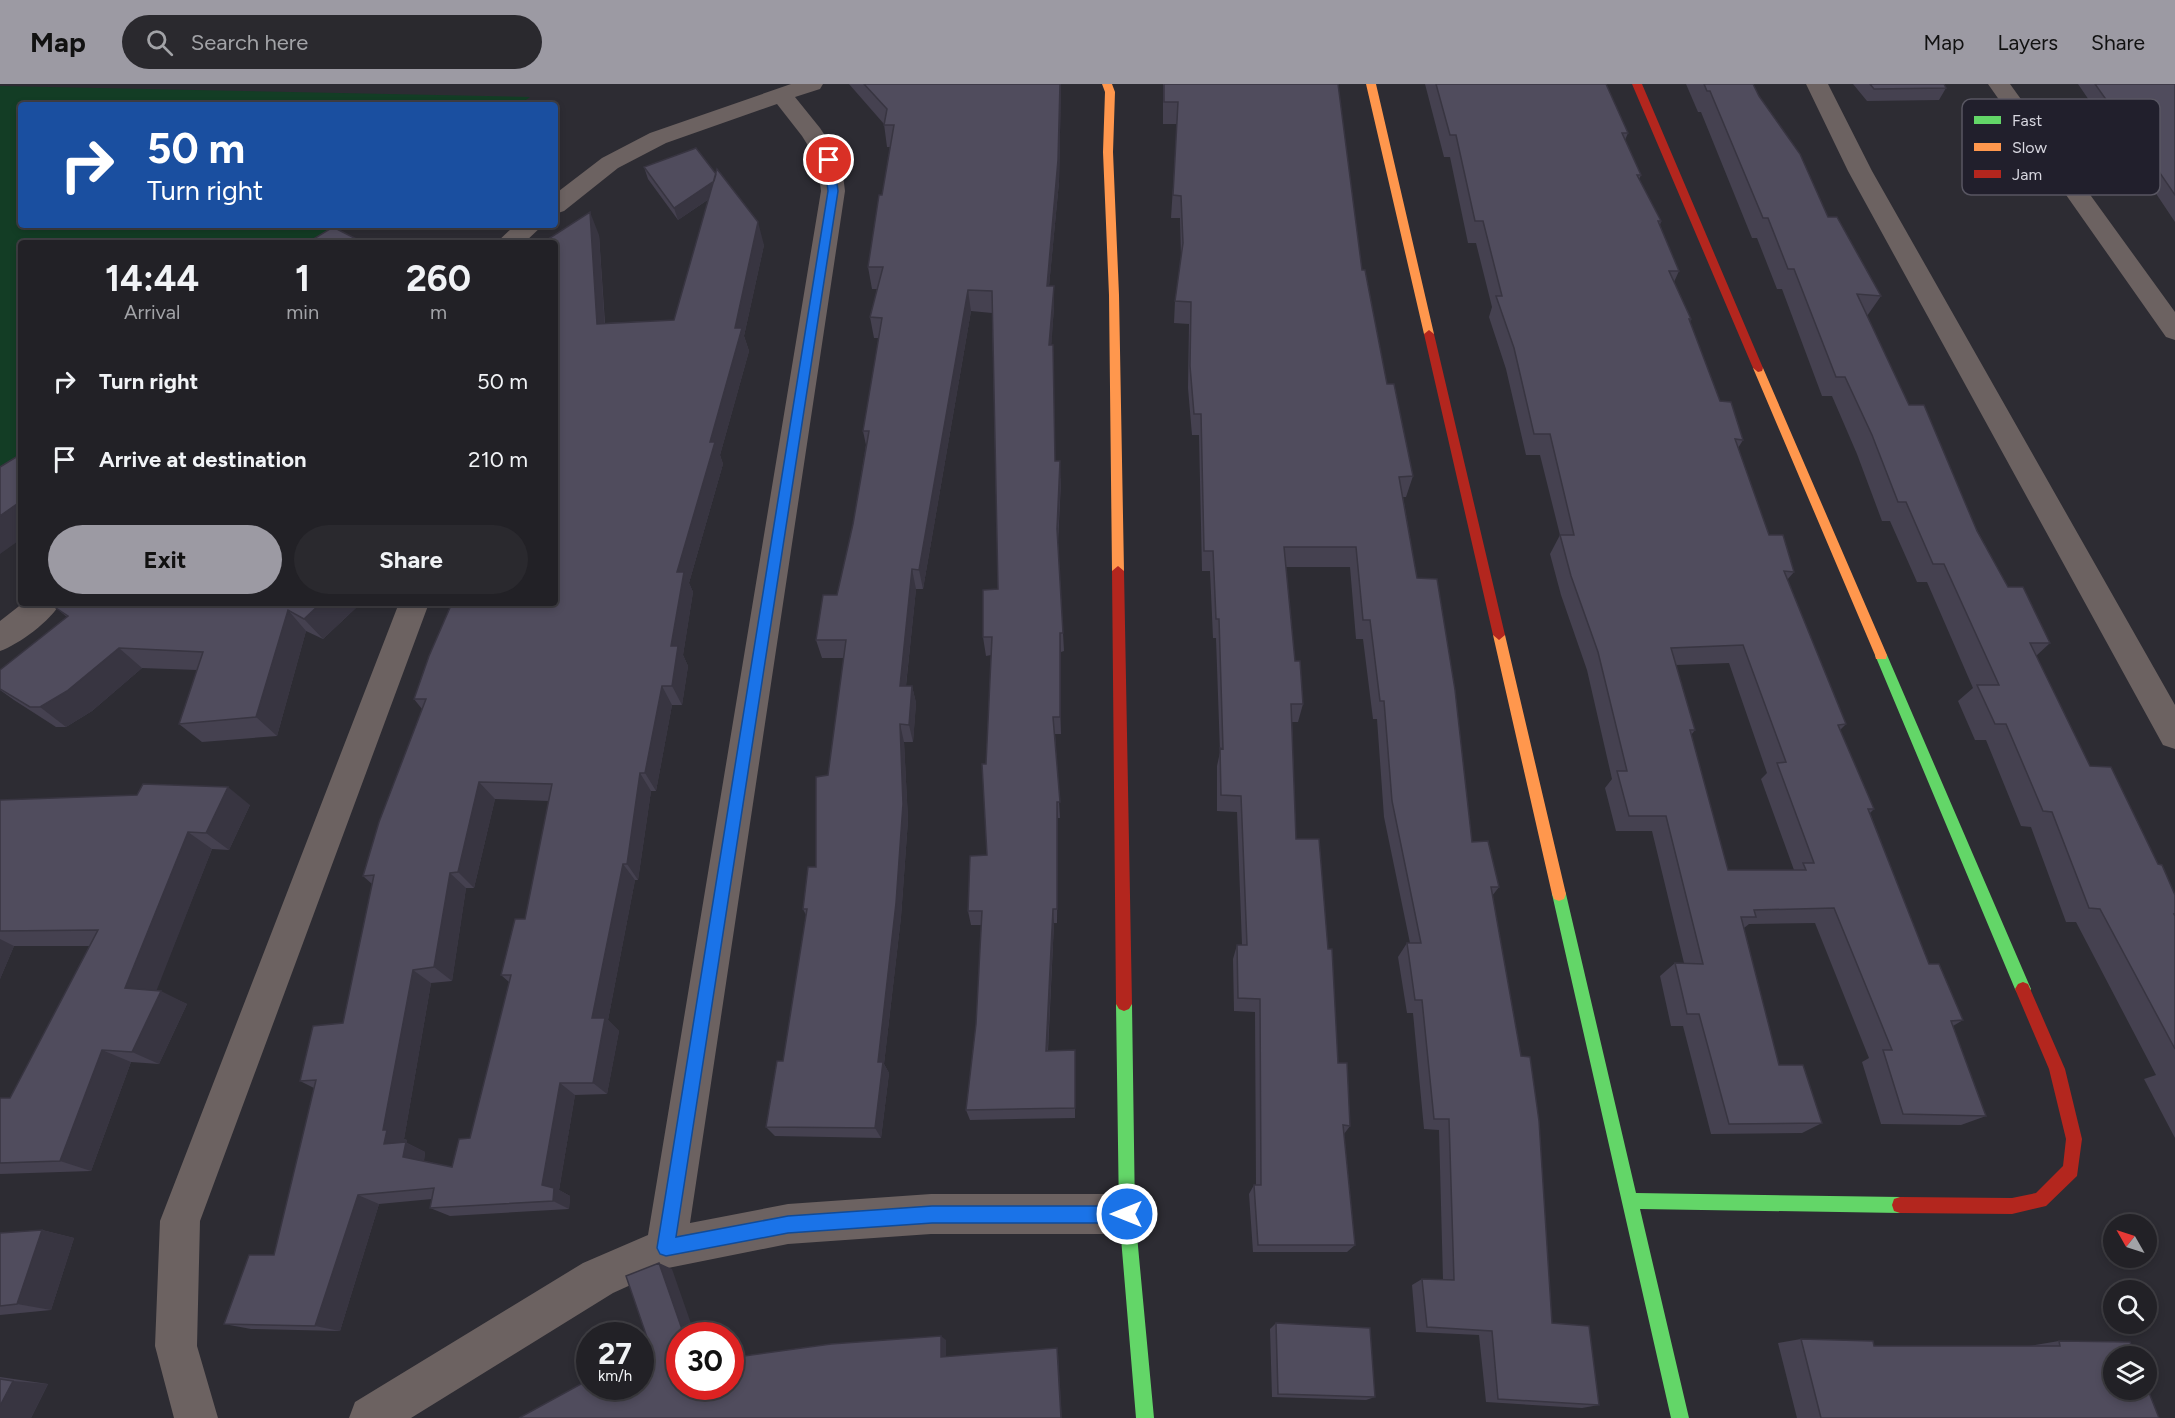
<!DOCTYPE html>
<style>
body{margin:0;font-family:Figtree,sans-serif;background:#2a292e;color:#f1f3f6;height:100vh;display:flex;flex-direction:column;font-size:22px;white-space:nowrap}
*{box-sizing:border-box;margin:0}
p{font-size:20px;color:#a2a3a7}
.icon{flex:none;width:33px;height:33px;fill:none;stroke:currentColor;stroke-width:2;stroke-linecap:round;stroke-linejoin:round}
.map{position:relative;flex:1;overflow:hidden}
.side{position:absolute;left:18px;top:156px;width:540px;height:366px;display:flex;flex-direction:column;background:#222126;border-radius:6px;box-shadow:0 3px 9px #0003,0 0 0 2px #3f3e43}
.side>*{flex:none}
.guide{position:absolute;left:18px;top:18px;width:540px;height:126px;border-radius:6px;box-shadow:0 3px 9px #0003,0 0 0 2px #3f3e43;background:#1a4fa0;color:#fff;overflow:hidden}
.needle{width:39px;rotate:309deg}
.tools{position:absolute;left:2103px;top:1130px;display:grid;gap:12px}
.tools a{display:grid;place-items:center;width:54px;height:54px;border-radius:50%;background:#222126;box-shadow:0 3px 9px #0003,0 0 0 2px #3f3e43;font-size:30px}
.speed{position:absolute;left:576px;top:1238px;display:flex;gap:12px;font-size:30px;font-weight:700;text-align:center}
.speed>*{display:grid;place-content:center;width:78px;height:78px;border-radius:50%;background:#222126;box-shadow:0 3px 9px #0003,0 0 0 2px #3f3e43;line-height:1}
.speed small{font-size:15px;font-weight:400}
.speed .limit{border:9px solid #d22;background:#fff;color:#111}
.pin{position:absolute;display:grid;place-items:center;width:51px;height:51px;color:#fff;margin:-26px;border:3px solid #fff;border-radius:50%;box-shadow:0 2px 6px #0007}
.me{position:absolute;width:66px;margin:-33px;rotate:270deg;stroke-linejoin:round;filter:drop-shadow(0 0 4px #0008)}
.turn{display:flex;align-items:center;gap:21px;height:126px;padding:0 30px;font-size:27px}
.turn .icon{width:78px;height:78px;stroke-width:2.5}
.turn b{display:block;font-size:42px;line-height:51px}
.eta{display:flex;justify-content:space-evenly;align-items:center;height:102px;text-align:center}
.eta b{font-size:36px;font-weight:700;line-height:42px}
.action{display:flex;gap:12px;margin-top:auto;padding:12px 30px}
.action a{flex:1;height:69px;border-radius:36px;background:#9c9aa3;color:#111;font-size:24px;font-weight:700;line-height:69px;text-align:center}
.action a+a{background:#2a292e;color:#f1f3f6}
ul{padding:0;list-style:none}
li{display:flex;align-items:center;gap:18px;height:78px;padding:0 30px}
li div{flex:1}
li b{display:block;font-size:22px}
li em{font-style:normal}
header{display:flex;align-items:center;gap:36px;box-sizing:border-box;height:84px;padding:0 30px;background:#9c9aa3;color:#111}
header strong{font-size:28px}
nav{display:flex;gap:33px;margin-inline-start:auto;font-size:21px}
.search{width:420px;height:54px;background:#2a292e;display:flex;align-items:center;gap:15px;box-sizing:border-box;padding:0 21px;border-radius:33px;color:#a2a3a7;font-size:22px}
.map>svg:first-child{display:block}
.green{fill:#133d25}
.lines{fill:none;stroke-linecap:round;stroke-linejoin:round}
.street{fill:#6c6261;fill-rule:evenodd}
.fast{fill:#63d668;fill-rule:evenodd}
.slow{fill:#ff974d;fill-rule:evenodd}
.jam{fill:#b3261e;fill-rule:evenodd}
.wall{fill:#454150;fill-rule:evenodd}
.shaded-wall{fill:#383541}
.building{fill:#504c5d;stroke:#383541;stroke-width:1.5;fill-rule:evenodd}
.route{fill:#1a73e8;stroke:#114b97;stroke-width:1.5}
.key{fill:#211f2c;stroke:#585662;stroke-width:1.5}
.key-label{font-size:16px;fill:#d7d6df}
</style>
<header>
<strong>Map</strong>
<div class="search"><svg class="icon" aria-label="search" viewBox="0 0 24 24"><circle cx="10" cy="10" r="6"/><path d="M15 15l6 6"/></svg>Search here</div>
<nav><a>Map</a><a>Layers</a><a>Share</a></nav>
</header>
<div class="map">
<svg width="2175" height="1334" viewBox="0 0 2175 1334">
<rect width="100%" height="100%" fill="#2d2c33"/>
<path class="green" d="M0,2L530,13L519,21H21V141H348L322,159H21V370L0,385Z"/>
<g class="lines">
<path class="street" d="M791,0H823L820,5L795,13L820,44L841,76L845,107L690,1139L788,1120L931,1110H1127L1141,1116L1147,1130L1141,1144L1127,1150H931L788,1160L668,1184L613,1209L411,1334H349L355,1318L583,1179L648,1151L821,107L817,76L802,52L777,20L666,59L618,84L564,127L555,130V110L602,74L650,49Z
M1806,0H1828L1872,87L2175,621V665L2163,661L1848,87Z
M1988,0H2010L2175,228V256L2166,253Z
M515,141H543L524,159H496Z
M23,519H60C52,536 18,561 0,567V537Z
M399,519H429L200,1137L197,1262L218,1334H174L155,1262L160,1137Z"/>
<path class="fast" d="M1881,566L1887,571L2031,905L2028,910L2023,912L2018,910L2015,905L1875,571Z
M1559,803L1564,805L1566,810L1636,1109L1900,1113L1906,1115L1908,1121L1906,1127L1900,1129L1640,1125L1689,1334H1671L1552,810L1554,805Z
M1124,913L1129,915L1132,920L1135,1130L1154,1334H1136L1119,1130L1116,920L1119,915Z"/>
<path class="slow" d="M1102,0H1112L1115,8L1113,68L1119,211L1124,487L1118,492L1112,487L1109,211L1103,68L1105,8Z
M1366,0H1376L1434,250L1429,254L1424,250Z
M1758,280L1763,284L1887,571L1886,575H1876L1875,571L1753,284Z
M1499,546L1505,551L1566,810L1564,815L1559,817L1554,815L1552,810L1493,551Z"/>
<path class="jam" d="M1632,0H1642L1763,284L1762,287L1758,288L1753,284Z
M1429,246L1434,250L1505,551L1499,556L1493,551L1424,250Z
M1118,482L1124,487L1132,920L1129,925L1124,927L1119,925L1116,920L1112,487Z
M2023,898L2028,900L2065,985L2082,1055L2077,1092L2046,1122L2012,1130L1900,1129L1894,1127L1892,1121L1894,1115L1900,1113L2012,1114L2036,1109L2063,1082L2066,1055L2049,985L2015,905L2018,900Z"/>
</g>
<path class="wall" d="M849,0H1061L1059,98L1049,202L1054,223L1051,261L1055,377L1061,397L1058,459L1064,567L1061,568V650H1055L1060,734H1058L1057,839H1054L1048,967L1075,966V1034L970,1036L966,1026L976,940L982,841H971L968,827L987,771L986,680L991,571L986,572L983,553L998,505L992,229L971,227L923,505H916L906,602H912L916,619L913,658H904L908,736L901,833L884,980L889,989L881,1054L775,1052L766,1043L783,977L806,831L803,825L816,783L844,574H822L816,556L837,511L853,440L866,361L863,347L879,254H874L870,233L877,205H872L868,183L882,111L890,63H887L884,40Z
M1163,0H1338L1362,186L1387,300L1413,392L1406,413H1403L1417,494L1472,758L1499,803L1492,812L1552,1239L1599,1321L1582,1324L1486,1318L1479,1251L1416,1248L1412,1201L1422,1195L1443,1196L1439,1046L1424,1045L1413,929H1407L1398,873L1407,859H1410L1384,733L1377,635H1373L1363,555H1356L1350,483H1286L1295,577L1303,620L1298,638H1292L1296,755L1350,1042L1344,1050L1355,1161L1347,1168H1253L1249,1110L1254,1101H1256L1255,928L1234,927L1233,875L1237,861H1242L1237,728L1217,727V682L1220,668L1216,554H1213L1210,487H1202L1199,351H1192L1188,304L1189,240L1174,239L1175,217L1181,174L1180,134H1171L1177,40H1163Z
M1425,0H1606L1628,49L1625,56L1641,91L1639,95L1661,137L1660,141L1679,187L1674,198L1691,235L1690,238L1720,317L1743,356L1738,364L1769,451L1794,488L1787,496L1846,640L1840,646L1874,725L1870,729L1929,880L1963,936L1953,942L1986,1032L1961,1041L1881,1040L1862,978L1869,974L1815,839L1749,840L1744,844L1779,981L1822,1039L1802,1049L1711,1050L1683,942H1671L1660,892L1675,879H1684L1652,747H1616L1605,704L1612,695L1587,586L1561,511L1550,470L1560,451L1540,371H1526L1506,285L1489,233L1492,223L1476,159H1468L1450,73H1444ZM1729,579L1767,689L1761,695L1794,786H1728L1691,651L1695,646L1676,581Z
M1686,0H1753L1759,12L1828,133L1881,212L1867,232L1909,321L2008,503L2050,559L2036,572L2090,682L2158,780L2175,811V1054L2144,995L2156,991L2076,838H2066L2031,743L2021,742L1986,656H1975L1958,617L1973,604L1927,498H1917L1890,437H1882L1857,370L1832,312H1822L1782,205H1777L1757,154H1752L1701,28H1698Z
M1853,0H1944L1946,4L1939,16L1867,17Z
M2078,0H2175V138L2121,57H2117Z
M696,64L764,161L744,252L749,267L720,371L723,380L689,499L693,508L683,571L688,582L682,621H672L656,707H651L638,796H635L608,936L619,947L607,1010L575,1011L559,1106L570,1112L569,1125L450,1132L430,1124L432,1115L379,1120L340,1247L251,1245L224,1240L274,1171L314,1004L300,997L343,939L372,800L363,792L422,625L414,615L555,519L599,151L605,239L674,236L709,115L678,136L648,95L644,83ZM495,715L549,717L525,835L501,891L509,898L470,1054L452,1083L424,1077L425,1068L407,1059V1056L404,1055L431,899L452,897L466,804H474Z
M62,519H357L359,521L323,555L306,547L277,652L202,658L179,640L197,586L142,584L92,627L66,643H56L14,616L0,606V586L67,533L56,524Z
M0,716L250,721L229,766L212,765L156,906L187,920L159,980L131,978L91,1087L0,1090V1014H10L90,862H14L0,895Z
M42,1146L74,1154L51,1226L0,1231V1149Z
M1276,1239L1375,1313L1366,1316L1272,1313L1270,1245Z
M1801,1255L1874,1262H2029L2059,1257L2159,1334H1797L1778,1259Z
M0,1293L48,1300L31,1334H0Z"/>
<path class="shaded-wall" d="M1060,0H1061L1059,98L1047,223V202Z
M719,94L722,106L678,136L674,124Z
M590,128L599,151L606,262L597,240Z
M758,138L764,161L744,252L749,267L720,371L723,380L689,499L693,508L683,571L688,582L682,621L672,602L671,562L677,488L710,358Z
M1054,202V223L1050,282L1049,261Z
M968,206L971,227L923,505L919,486Z
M1060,377L1061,397L1057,464V445Z
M21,417V455L0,470V432Z
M912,485L916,505L904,619L900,602Z
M321,519H357L359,521L323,555L304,535Z
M288,526L306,547L277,652L256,633Z
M1060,549L1061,568V650L1060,633Z
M119,564L142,584L92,627L66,643L40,623Z
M662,602L672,621L656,707L645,689Z
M912,602L916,619L913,658L909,641Z
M900,640L904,658L908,736L901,833L884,980L889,989L881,1054L875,1044L878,978Z
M640,689L651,707L638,796L627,780Z
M479,698L495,715L474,804L458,788Z
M228,703L250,721L229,766L206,749Z
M1057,718L1058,734L1057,839Z
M188,748L212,765L152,918L125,904Z
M623,780L635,796L608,936L619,947L607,1010L593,999L592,934Z
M450,789L466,804L452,897L434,883Z
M1053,825L1054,839L1047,978L1046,967Z
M0,855L14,862L0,895Z
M413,886L431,899L404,1055L407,1056V1059L425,1068L423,1083L403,1073L384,1060L383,1046Z
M161,907L187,920L159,980L132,968Z
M102,966L131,978L91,1087L60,1077Z
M560,999L575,1011L559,1106L570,1112L569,1125L553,1117L542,1101Z
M358,1111L379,1120L340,1247L315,1242Z
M42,1146L74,1154L51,1226L17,1220Z
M659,1179L672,1185L695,1251H684Z
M941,1252L946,1256V1277L941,1273Z
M1057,1264L1058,1268L1062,1334H1061Z
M13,1297L48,1300L31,1334H0V1322Z"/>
<path class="building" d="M864,0H1060L1058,76L1047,202H1054L1049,261H1053L1055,377H1060L1057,445L1063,549H1060V633H1053L1060,718H1057V825H1053L1046,967L1075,966V1024L966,1026L976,940L982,827H968L970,772L987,771L982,680H986L992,553H983V506L998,505L992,207L968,206L919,486L912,485L900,602H912L909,641L900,640L903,720L896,819L878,978H883L875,1044L766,1043L777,977H783L807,825H803L808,783H816V693L828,691L846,556H816L823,511H837L853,440L869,347H863L882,234L870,233L883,183H868L879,111H882L894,41H884L887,25Z
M1164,0H1338L1362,186H1365L1387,300H1394L1413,392L1399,393L1417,494L1437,495L1455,606L1472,758L1488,757L1499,803H1491L1521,972L1530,973L1539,1037L1552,1239L1589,1242L1599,1321L1498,1315L1492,1247L1427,1243L1422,1195L1454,1196L1449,1035H1434L1422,916H1415L1407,859H1421L1392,717L1384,617H1380L1370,536H1363L1356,463H1284L1295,577H1300L1303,620H1291L1296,755H1319L1328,865H1332L1338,979H1347L1350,1042L1343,1041L1355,1161H1258L1254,1101H1261L1260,915L1238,914L1237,861H1247L1241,712L1221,711L1220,664L1223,665L1219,535H1216L1213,467H1204L1201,330H1194L1190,282L1191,218L1175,217L1183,159L1181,112L1173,111L1178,18H1164Z
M1436,0H1606L1628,49H1622L1641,91H1637L1661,137H1658L1679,187H1669L1691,235H1689L1720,317L1731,318L1743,356L1735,355L1769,451H1783L1794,488L1784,487L1846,640L1838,641L1874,725H1868L1929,880H1939L1963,936L1951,937L1986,1032L1903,1030L1883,966H1892L1834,824L1754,826L1756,833H1741L1779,981H1803L1822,1039L1729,1040L1699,930H1687L1675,879L1703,880L1666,732H1629L1617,687H1627L1598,568L1571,492L1560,451H1574L1550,350H1534L1514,264L1496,212H1502L1483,137H1475L1456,51H1450ZM1743,561L1786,678L1777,679L1814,779H1803L1806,786H1728L1690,646H1695L1671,564Z
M1704,0H1753L1759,12L1800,70L1828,133H1837L1881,212L1857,210L1909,321H1924L1977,447L2008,503H2023L2050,559H2030L2090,682L2111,683L2158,780L2162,781L2175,811V830H2174L2175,832V965L2100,825L2089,824L2052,728L2043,727L2006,640H1995L1977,601H1999L1944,480H1933L1906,418H1898L1872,351L1845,293H1836L1794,185H1788L1768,134H1763L1710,7H1707Z
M1870,0H1944L1946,4L1874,5Z
M2095,0H2175V111L2130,45H2127Z
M696,64L716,90L714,97L674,124L644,83Z
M717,85L758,138L735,244H742L710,358H715L677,488H684L671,562H678L672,602H662L645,689H640L627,780H623L592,934H605L593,999H560L542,1101L554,1104L553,1117L430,1124L434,1104L358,1111L315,1242L224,1240L249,1171H274L316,996L300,997L313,942L343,939L374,791L363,792L379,738L426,615H414L429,572L452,519H555V159H542L590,128L597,240L674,236ZM479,698L552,700L525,835H515L501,891H511L470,1054L459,1055L452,1083L403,1073L406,1058L384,1060L387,1046H383L413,886L434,883L450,789L458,788Z
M333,143L364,159H307Z
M21,370V417L0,432V383Z
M62,519H321L304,535L288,526L256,633L179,640L203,568L119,564L67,607L40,623H30L0,605V586L68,532L56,524Z
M143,700L228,703L206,749L188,748L125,904L161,907L132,968L102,966L60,1077L0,1079V1014H10L98,846L0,847V716L137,711Z
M42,1146L17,1220L0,1222V1149Z
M659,1179L684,1251H680V1302H730V1274L831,1260L941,1252V1273L1057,1264L1061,1334H519L590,1295V1302H640V1267L650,1262L626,1192Z
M1276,1239L1370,1244L1375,1313L1278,1310Z
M1801,1255L1873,1257L1874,1262H2060L2059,1257L2130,1258L2135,1272H2114V1305H2146V1301L2159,1334H1821Z
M0,1295L13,1297L0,1322Z"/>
<path class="route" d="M829,73L834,76L838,107L676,1153L788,1132L932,1122H1127L1133,1124L1135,1130L1133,1136L1127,1139H932L788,1149L666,1172L660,1170L657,1164L828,107L824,76Z"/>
<rect x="1962" y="15" width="198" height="96" rx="9" class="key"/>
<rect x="1974" y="32" width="27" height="8" fill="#63d668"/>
<rect x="1974" y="59" width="27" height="8" fill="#ff974d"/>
<rect x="1974" y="86" width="27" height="8" fill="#b3261e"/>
<g class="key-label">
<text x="2012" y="42">Fast</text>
<text x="2012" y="69">Slow</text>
<text x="2012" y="96">Jam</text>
</g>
</svg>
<div class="tools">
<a><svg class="needle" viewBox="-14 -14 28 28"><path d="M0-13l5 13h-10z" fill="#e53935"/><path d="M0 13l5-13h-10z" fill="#a2a3a7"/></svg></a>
<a><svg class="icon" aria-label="search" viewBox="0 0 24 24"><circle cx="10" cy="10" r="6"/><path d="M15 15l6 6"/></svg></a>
<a><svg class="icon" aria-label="layers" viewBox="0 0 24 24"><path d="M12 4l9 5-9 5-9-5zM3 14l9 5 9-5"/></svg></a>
</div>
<div class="speed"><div>27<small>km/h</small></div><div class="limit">30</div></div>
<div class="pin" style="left:829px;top:76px;background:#d93025"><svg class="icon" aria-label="arrive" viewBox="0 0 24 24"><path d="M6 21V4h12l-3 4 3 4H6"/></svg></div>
<svg class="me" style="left:1127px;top:1130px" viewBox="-20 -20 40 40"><circle r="17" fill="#1a73e8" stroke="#fff" stroke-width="3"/><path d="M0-11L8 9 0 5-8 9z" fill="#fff"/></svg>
<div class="guide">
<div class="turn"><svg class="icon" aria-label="right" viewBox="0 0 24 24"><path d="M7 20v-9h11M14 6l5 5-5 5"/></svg><div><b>50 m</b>Turn right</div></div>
</div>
<section class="side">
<div class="eta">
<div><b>14:44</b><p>Arrival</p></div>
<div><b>1</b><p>min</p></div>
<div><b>260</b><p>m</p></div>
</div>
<ul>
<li><svg class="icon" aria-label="right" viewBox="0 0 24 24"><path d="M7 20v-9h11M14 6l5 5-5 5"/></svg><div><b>Turn right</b></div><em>50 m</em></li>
<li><svg class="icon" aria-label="arrive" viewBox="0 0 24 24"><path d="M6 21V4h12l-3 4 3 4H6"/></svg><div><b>Arrive at destination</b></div><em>210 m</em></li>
</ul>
<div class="action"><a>Exit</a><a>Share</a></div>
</section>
</div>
